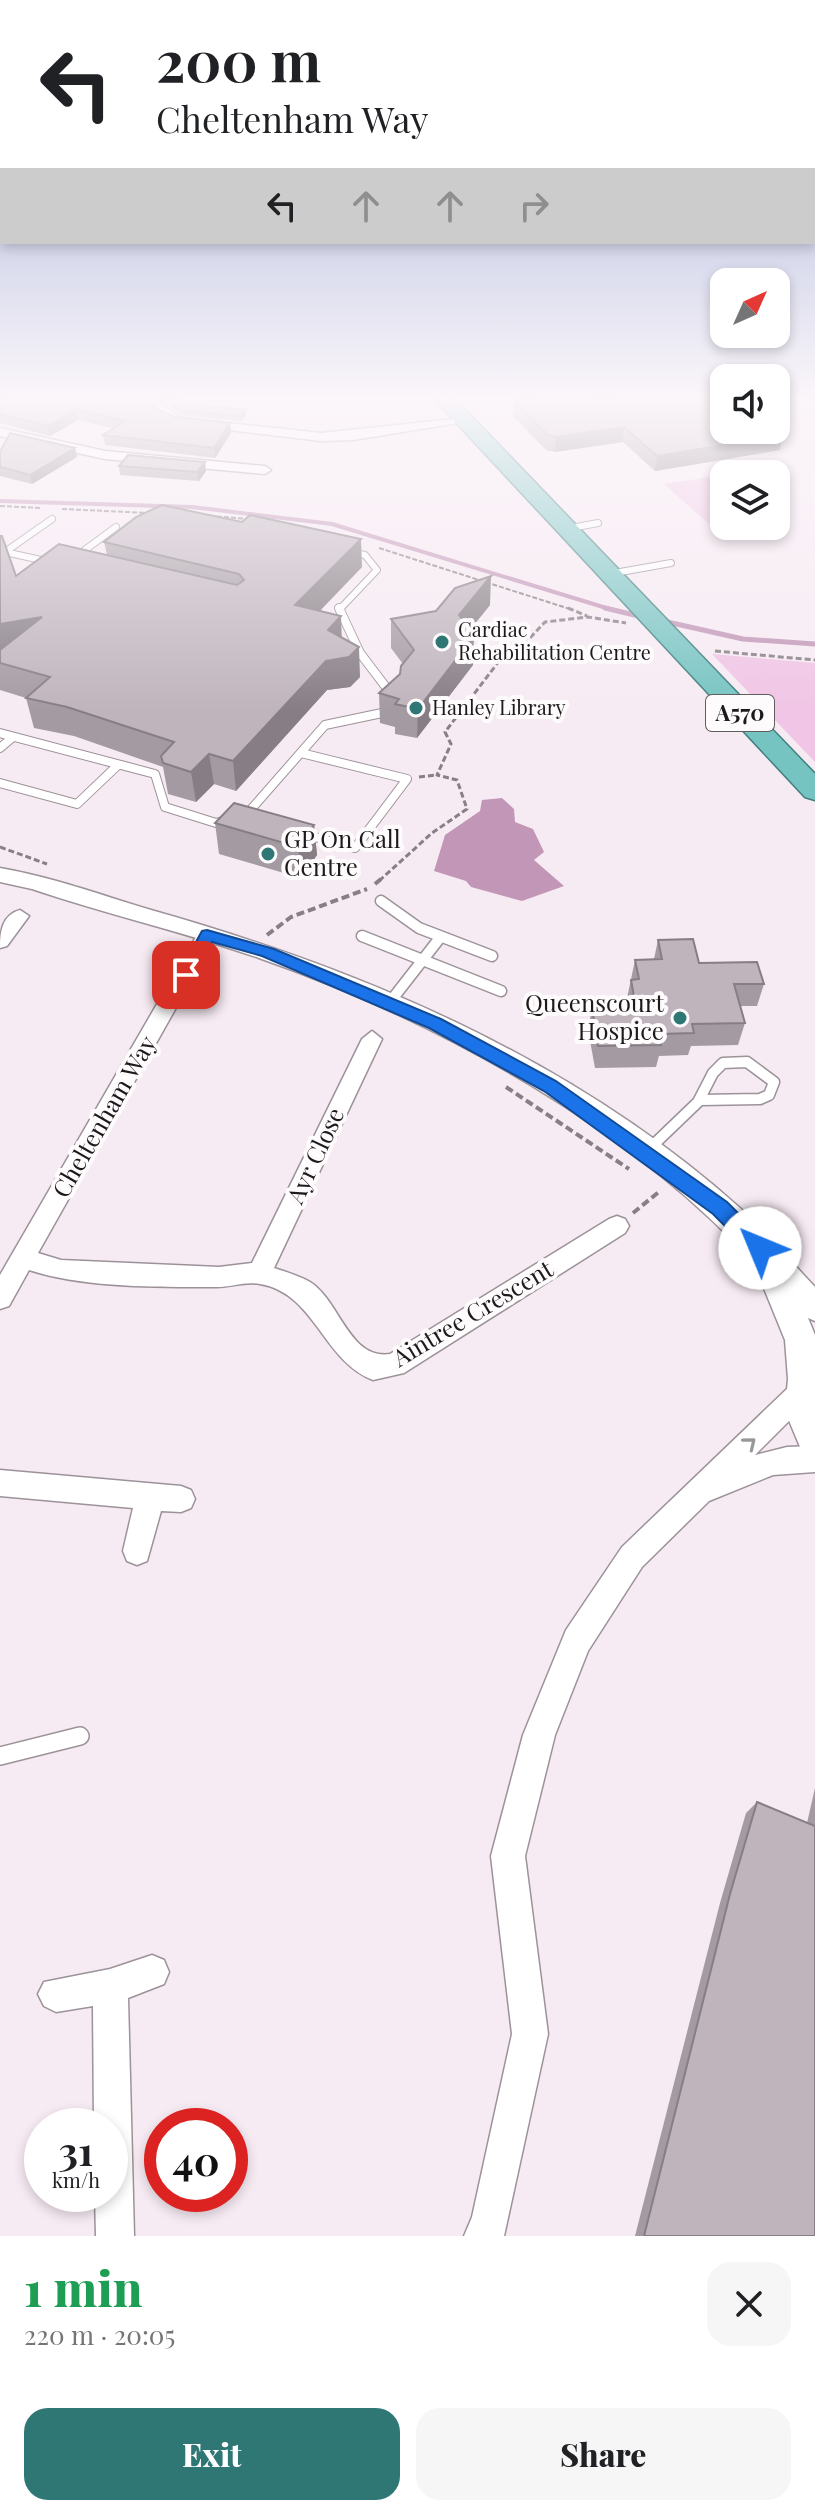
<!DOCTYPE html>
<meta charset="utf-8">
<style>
body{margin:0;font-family:"Playfair Display",serif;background:#f6f6f6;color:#202124;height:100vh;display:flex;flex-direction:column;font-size:30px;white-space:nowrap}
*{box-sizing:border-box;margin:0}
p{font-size:26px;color:#757577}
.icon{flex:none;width:44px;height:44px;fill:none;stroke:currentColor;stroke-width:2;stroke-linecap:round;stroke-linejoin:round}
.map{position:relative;height:2236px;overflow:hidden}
.panel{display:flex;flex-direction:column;background:#fff;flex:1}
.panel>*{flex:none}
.banner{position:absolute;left:0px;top:0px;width:816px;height:244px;box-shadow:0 4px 12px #0003;background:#fff;color:#202124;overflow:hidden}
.needle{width:52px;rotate:45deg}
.buttons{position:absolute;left:710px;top:268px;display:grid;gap:16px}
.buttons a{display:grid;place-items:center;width:80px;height:80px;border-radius:16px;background:#fff;box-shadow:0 4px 12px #0003;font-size:40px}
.speed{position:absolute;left:24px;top:2108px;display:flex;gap:16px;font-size:40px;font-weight:700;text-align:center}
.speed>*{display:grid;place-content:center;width:104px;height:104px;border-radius:50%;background:#fff;box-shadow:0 4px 12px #0003;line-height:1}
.speed small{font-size:20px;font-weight:400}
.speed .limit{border:12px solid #d22;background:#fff;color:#111}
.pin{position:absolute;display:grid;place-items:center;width:68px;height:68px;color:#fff;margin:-34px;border-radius:16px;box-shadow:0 4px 12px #0006}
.me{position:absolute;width:88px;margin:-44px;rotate:315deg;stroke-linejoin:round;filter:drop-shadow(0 0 6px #0008)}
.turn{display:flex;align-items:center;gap:28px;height:168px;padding:0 24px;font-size:36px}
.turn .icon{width:104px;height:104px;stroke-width:2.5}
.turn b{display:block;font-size:56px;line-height:68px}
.lanes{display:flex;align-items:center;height:76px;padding:0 24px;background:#0003;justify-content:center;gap:40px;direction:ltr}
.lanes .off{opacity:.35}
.round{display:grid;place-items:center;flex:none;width:84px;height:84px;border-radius:24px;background:#f6f6f6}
.head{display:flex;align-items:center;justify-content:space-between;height:136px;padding:0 24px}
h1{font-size:48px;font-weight:800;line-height:60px;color:#1e9e55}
.cta{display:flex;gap:16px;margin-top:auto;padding:16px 24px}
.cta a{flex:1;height:92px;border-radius:24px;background:#2e7775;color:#fff;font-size:32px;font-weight:800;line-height:92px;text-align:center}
.cta a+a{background:#f6f6f6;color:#202124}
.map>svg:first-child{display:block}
.green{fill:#f0c5e5}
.water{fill:#c296b7}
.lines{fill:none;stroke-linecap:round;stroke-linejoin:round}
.stream-far1{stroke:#c296b7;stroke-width:4}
.stream{stroke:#c296b7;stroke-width:5}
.service-far3-casing{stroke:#9c9299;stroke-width:8}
.service-far2-casing{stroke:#9c9299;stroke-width:10}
.service-far1-casing{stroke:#9c9299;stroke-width:13}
.service-casing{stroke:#9c9299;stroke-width:20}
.minor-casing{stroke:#9c9299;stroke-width:3}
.tertiary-casing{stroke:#9c9299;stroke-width:3}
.trunk-casing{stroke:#407f7e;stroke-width:3}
.path-far2{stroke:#877f84;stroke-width:2;stroke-dasharray:5 2;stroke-linecap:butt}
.path-far1{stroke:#877f84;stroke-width:3;stroke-dasharray:6 3;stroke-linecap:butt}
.path{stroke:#877f84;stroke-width:4;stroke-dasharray:8 4;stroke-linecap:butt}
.service-far3{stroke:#fff;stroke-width:6}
.service-far2{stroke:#fff;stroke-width:8}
.service-far1{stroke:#fff;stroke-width:10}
.service{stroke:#fff;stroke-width:17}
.minor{fill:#fff;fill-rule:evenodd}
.tertiary{fill:#fff;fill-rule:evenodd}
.trunk{fill:#76c4c2;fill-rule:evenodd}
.wall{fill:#a49ba2}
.shaded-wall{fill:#867e84}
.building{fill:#bfb4bc;stroke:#867e84;stroke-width:2}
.oneway{stroke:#999899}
.route{fill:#1a73e8;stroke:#114b97;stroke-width:2}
.poi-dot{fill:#2e7775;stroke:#fefbfd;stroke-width:3}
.labels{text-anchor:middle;stroke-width:8;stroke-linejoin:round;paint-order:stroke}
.far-poi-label{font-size:20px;fill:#1d191c;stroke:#fefbfd;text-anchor:start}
.shield{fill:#fefbfd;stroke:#605d60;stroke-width:2}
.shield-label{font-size:22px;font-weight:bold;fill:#1d191c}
.poi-label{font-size:24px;fill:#1d191c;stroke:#fefbfd;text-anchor:start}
.street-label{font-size:24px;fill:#1d191c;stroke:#fefbfd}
</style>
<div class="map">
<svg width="815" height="2236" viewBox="0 0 815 2236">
<rect width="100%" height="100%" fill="#f7ebf3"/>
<path class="green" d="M724,475V521L709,524L664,484Z
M713,654L815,663V762L712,654Z"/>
<path class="water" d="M502,798L514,809L515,822L533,829L544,852L534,860L564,886L522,901L471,887L466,881L434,871L445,835L480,811L482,800Z"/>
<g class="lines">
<path class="stream-far1" d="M0,501L192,507L332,524L613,610"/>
<path class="stream" d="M605,608L643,617
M663,621L743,639L815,644"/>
<g class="service-far3-casing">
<path id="service-far3" d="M566,529L598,523
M0,551L50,562
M5,552L52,519
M74,558L116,527
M609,574L671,563
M339,610L377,570L365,555L350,552"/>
</g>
<g class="service-far2-casing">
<path id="service-far2" d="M0,733L155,774L165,807L216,823L247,814L325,725L382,713L395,699L360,653L339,608
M0,748L13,737
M301,753L407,779L355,848L304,834
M0,783L77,804L118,765"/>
</g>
<g class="service-far1-casing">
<path id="service-far1" d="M381,901L419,928L492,956
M362,936L501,991
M390,1002L439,939
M648,1150L698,1102L713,1073L723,1063L747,1062L774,1082L769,1095L760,1099L700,1100"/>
</g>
<g class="service-casing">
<path id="service" d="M0,1756L80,1736"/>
</g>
<g class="minor-casing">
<path id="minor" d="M141,398H154L180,418L321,433L464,418L470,421L353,440L321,441L178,424L163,418Z
M0,428L105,451L265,466L271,470L265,474L105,459L0,436Z
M20,910L29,916L7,946L0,948C0,932 2,915 20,910Z
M207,929L217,935L38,1253L61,1260L219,1267L252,1263L362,1039L372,1031L382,1039L274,1268C286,1272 300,1276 310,1282C340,1301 349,1360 390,1354L609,1219L617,1216L625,1219L629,1226L625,1233L404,1373L373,1380C323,1361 315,1293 260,1284C246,1281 231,1287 217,1287C158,1287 84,1288 29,1270L9,1306L0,1309V1275L197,935Z
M799,1382L808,1386L812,1394L808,1402L755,1455L787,1447L815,1446V1472L773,1475L709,1501L642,1567L588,1651L555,1735L525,1856L548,2034L504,2236H464L472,2217L512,2034L491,1856L523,1735L566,1630L622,1547L790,1386Z
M0,1470L181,1486L191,1490L195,1499L191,1508L181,1512L161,1511L147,1561L137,1565L127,1561L123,1551L133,1508L0,1496Z
M152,1955L164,1960L169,1972L164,1984L128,1998L134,2236H96L95,2194H110V2126H94L93,2006L56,2012L44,2006L38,1994L44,1982L110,1969Z"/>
</g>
<g class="tertiary-casing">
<path id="tertiary" d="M0,868C52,877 101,895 151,910C364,970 573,1059 740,1208C767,1232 790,1261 815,1287V1321L808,1318L815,1335V1459L803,1454L785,1411L788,1379L785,1340L761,1281L765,1275C638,1130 439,1021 259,958C184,932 106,914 32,889L0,882Z"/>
</g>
<g class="trunk-casing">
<path id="trunk" d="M433,398H454L815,774V800L805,797Z"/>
</g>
<path class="path-far2" d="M0,506L42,508
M62,509L149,513
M210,516L249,519
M379,548L573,610"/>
<path class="path-far1" d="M568,608L587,616
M715,651L815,660
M419,777L437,775
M0,847L47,864
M379,881L432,833L467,809L457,780L437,775L451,744L445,732L509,648L528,640L545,622L588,617L626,623"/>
<path class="path" d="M375,884L381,879
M267,935L291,917L367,889
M506,1087L629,1169
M633,1213L660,1191"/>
<use href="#service-far3" class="service-far3"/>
<use href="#service-far2" class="service-far2"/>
<use href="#service-far1" class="service-far1"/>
<use href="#service" class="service"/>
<use href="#minor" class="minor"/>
<use href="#tertiary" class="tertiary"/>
<use href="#trunk" class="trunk"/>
</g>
<path class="wall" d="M0,398L160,411L176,417L230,423L231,433L215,458L105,445L103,435L113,428L78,420L50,436L0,423Z
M599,400L780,450L655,471L623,442L555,452L546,450L513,416L514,401Z
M170,402L246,415L241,421L181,415L171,407Z
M75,448L77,457L32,484L0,476V452Z
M119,466L206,471L199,481L120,475Z
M0,536L16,576L107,555L104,542L362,567L320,611L342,637L360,677L350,687L327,690L236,791L214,784L196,802L168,794L163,767L74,736L34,728L26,698L0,690Z
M490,605L470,630L473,665L417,738L395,734V727L380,723L379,693L400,674L403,664L391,648V619Z
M215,823L314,825L317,855L301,878L219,854Z
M658,940L699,963L764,984L757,1006H740L745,1023L738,1045L691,1046L688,1055L659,1056L656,1067L595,1068L588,1030L592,1008L627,1007L626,1003L635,960L654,959Z
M815,1788V2236H635L720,1903L746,1813L757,1802L807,1823Z"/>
<path class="shaded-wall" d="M163,398H183L163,401Z
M76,410L78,420L50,436L48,426Z
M246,410V415L241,421V416Z
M230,423L231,433L215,458L214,448Z
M624,427L623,442L555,452L556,437Z
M783,435L780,450L655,471L657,456Z
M75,448L77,457L32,484L30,475Z
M205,462L206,471L199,481L197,472Z
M361,539L362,567L297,634L295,605Z
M491,576L490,605L458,644L459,615Z
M341,616L342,645L328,630Z
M42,617L0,655V624Z
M474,636L473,665L417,738L418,709Z
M359,647L360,677L350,687L327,690L236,791L233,761L326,661Z
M209,754L214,784L196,802L191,772Z
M314,825L317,855L301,878L298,847Z"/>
<path class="building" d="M0,398H146L160,411L176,417L230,423L214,448L103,435L125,421L76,410L48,426L0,414Z
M535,398H597L599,400L612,398H724V430H776L783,435L657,456L624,427L556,437L548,435L514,401Z
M170,402L246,410L241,416L180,410Z
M10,433L75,448L30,475L0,467V452Z
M128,455L205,462L197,472L119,466Z
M162,505L242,522L250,515L361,539L295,605L341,616L328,630L359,647L349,657L326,661L233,761L209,754L191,772L163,763L161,756L174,742L67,707L26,698L50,677L0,663V650L42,617L0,624V536H2L16,576L59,544L237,585L244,580L239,574L104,542L136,517Z
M491,576L459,615L474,636L418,709L395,704L399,699L379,693L400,674L401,666L414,650L391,619L436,611L455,588Z
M234,803L314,825L298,847L215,823Z
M693,939L699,963L757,962L764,984H734L745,1023L692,1024L694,1033L659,1034L661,1045L598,1046L592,1008L636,1007L631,980L639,979L635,960L662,959L658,940Z
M757,1802L815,1826V2236H644L730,1894Z"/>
<defs><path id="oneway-chevron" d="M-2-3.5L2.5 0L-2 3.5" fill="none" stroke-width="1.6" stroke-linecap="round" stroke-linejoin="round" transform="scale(2)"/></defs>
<use class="oneway" href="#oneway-chevron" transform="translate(750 1443) rotate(-39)"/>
<linearGradient id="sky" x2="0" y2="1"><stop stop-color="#99a8d4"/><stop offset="0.56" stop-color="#fbf6fa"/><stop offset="1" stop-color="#fbf6fa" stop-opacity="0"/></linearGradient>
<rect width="815" height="711" fill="url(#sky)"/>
<path class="route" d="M207,930L274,949L441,1019L556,1081L727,1202L767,1242L770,1248L767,1254H753L713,1214L544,1091L429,1028L262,956L212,942L192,979H181L178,975L202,931Z"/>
<g class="poi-dot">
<circle cx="442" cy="642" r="8"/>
<circle cx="416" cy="708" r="8"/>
<circle cx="268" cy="854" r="8"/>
<circle cx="680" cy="1018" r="8"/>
</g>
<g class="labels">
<g class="far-poi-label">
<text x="458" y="637">Cardiac<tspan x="458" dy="23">Rehabilitation Centre</tspan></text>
<text x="432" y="715">Hanley Library</text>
</g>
<rect class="shield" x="706" y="695" width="68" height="36" rx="6"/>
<g class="shield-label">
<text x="740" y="721">A570</text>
</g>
<g class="poi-label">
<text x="284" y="848">GP On Call<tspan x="284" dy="28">Centre</tspan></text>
<text x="664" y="1012" text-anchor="end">Queenscourt<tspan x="664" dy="28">Hospice</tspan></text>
</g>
<g class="street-label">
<text transform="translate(105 1117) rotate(-60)" y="8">Cheltenham Way</text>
<text transform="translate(316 1156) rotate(-65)" y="8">Ayr Close</text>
<text transform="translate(473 1314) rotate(-31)" y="8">Aintree Crescent</text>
</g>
</g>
</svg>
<div class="buttons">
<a><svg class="needle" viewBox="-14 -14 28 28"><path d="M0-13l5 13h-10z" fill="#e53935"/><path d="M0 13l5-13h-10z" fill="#757577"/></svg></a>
<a><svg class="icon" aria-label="sound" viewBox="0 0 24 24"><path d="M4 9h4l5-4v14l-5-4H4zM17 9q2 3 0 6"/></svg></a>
<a><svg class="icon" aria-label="layers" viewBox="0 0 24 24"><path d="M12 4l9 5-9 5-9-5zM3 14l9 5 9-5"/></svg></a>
</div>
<div class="speed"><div>31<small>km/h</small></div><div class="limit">40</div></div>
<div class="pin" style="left:186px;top:975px;background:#d93025"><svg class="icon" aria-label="arrive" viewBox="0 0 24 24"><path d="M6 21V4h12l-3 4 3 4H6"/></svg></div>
<svg class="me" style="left:760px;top:1248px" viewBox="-20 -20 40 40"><circle r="19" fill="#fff"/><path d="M0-13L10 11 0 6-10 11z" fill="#1a73e8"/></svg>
<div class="banner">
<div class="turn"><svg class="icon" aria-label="left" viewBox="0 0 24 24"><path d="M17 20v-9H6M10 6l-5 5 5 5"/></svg><div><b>200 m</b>Cheltenham Way</div></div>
<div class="lanes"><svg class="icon" aria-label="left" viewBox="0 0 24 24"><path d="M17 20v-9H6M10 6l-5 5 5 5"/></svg><svg class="icon off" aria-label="ahead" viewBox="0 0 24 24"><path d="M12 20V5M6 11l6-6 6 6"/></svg><svg class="icon off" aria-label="ahead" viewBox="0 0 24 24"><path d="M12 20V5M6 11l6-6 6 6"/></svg><svg class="icon off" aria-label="right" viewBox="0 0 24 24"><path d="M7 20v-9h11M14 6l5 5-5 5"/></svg></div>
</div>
</div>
<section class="panel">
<div class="head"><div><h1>1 min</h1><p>220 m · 20:05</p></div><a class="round"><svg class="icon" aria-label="close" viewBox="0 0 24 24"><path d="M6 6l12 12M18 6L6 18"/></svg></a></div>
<div class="cta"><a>Exit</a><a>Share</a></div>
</section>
